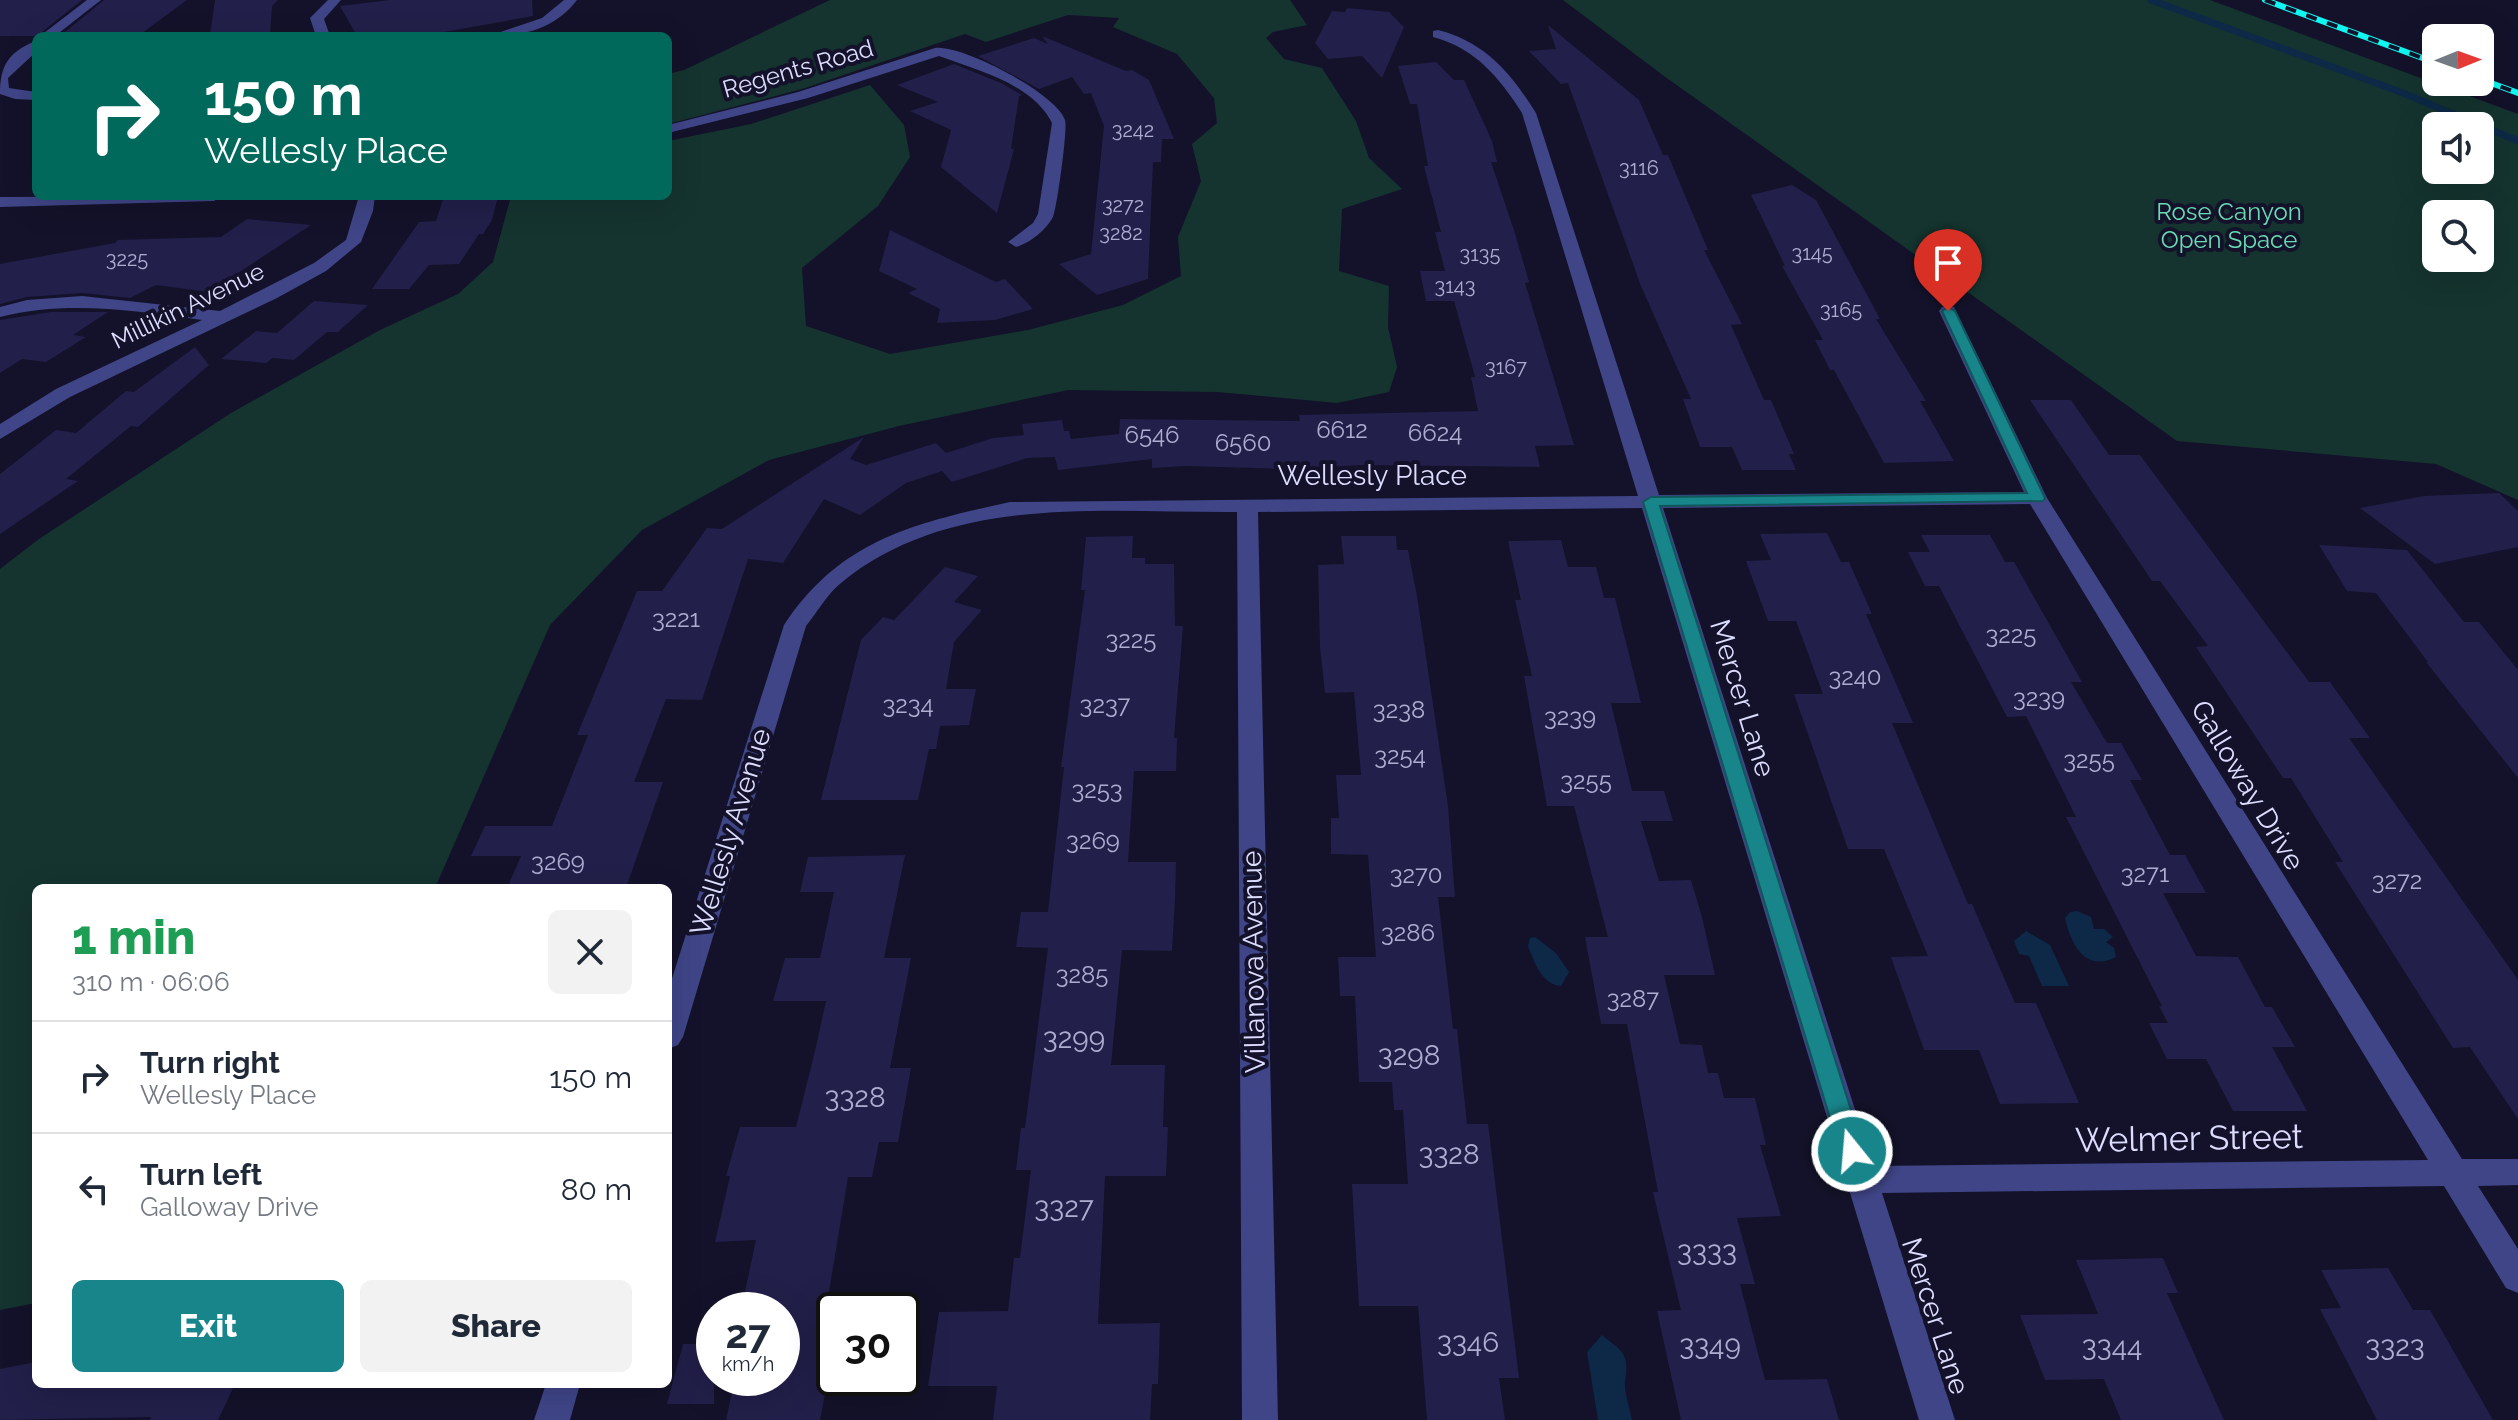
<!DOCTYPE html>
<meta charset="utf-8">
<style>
body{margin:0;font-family:Raleway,sans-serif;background:#f2f2f3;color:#1f2937;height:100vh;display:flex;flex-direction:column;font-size:30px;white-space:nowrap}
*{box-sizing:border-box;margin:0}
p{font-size:26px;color:#747a83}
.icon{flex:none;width:44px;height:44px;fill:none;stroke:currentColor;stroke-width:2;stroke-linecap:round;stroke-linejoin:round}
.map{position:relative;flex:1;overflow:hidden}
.side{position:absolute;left:32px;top:884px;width:640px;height:504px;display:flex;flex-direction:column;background:#fff;border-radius:12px;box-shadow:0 8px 32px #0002}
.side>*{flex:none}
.hud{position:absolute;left:32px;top:32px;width:640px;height:168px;border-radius:12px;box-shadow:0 8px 32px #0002;background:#00695c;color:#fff;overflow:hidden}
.needle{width:52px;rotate:89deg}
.buttons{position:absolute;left:2422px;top:24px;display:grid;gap:16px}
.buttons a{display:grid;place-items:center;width:72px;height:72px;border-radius:12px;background:#fff;box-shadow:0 8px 32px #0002;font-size:40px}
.speed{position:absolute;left:696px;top:1292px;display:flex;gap:16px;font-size:40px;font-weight:700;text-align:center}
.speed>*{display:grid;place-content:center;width:104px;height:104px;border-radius:50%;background:#fff;box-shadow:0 8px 32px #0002;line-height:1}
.speed small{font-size:20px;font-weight:400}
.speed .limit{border:4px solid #111;border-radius:12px;background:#fff;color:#111}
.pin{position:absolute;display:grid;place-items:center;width:68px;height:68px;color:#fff;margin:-82px -34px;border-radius:50% 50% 50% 0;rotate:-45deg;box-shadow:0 0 8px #0007}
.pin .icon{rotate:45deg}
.me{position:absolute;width:88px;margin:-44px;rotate:343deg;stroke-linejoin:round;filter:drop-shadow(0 0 6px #0008)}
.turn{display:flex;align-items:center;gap:28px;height:168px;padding:0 40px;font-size:36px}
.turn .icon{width:104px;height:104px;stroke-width:2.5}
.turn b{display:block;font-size:56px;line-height:68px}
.round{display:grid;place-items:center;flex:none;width:84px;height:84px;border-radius:12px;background:#f2f2f3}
.overview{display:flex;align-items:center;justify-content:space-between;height:136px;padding:0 40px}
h1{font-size:48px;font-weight:800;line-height:60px;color:#1e9e55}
.action{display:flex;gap:16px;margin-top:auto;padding:16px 40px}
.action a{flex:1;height:92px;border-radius:12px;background:#18858b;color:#fff;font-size:32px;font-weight:800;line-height:92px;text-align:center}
.action a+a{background:#f2f2f3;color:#1f2937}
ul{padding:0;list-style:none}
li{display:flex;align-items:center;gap:24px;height:112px;padding:0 40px;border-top:2px solid #e0e1e3}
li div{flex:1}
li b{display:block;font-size:30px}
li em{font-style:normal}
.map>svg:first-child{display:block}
.green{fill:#15342f;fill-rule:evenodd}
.water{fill:#0d2947}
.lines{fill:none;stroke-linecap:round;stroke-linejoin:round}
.stream{stroke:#0d2947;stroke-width:7}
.building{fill:#221f4a}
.minor{fill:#3f4587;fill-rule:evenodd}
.rail-casing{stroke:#10f6f1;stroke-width:6}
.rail{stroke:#13122a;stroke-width:4;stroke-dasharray:11;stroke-linecap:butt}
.route{fill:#18858b;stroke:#10565a;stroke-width:2}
.labels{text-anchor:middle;stroke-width:8;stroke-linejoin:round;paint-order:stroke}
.far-number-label{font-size:20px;fill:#aeadd1}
.far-street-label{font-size:24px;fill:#dcdcfe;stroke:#13122a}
.far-park-label{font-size:24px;fill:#69dcb2;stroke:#13122a}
.number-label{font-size:24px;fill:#aeadd1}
.street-label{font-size:28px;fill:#dcdcfe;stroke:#13122a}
.near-number-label{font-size:28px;fill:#aeadd1}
.near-street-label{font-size:34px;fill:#dcdcfe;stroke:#13122a}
</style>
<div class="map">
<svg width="2518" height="1420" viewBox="0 0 2518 1420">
<rect width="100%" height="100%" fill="#13122a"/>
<path class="green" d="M830,0H1290L1307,25L1273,32L1266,38L1284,59L1322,68L1356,121L1369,158L1402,189L1342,209L1339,271L1389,286L1388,327L1397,367L1389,392L1337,403L1218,392L1068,390L899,426L769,460L642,530L550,625L435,888H36V1303L0,1310V569L39,539L231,413L380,330L458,294L493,262L511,196H668V141L751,124L870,85L904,125L910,157L878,206L802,268L806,326L890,354L1028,330L1123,305L1181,276L1178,237L1201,181L1192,144L1217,123L1214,98L1177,54L1113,27L1119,18L1068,15L986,42L965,34L802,89L668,124V74L684,70Z
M1563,0H2210L2518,114V500L2436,464L2177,441L1664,76ZM2436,126H2480V170H2436ZM2436,214H2480V258H2436Z"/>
<path class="water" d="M2077,911L2091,917L2094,929H2104L2113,937L2106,942L2114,948L2116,957C2085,973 2071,944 2065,918L2070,912Z
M2026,931L2050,945L2069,986H2042L2029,956L2019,954L2014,941Z
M1535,937L1556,953L1569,972L1561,986C1541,984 1535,963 1528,946L1530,938Z
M1602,1335C1624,1353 1629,1353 1625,1382C1624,1392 1630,1409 1632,1420H1598L1587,1352Z"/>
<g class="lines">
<path class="stream" d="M2151,0L2403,93L2518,141"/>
</g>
<path class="building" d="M0,0H82L37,36H0Z
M104,0H187L138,36H60Z
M215,0H278L272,6L270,34L210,36Z
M390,0H532L533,16L422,36H357L340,6Z
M1347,8L1389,12L1404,27L1382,78L1362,56L1328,59L1315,43L1332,11L1345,12Z
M1548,25L1639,100L1663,155H1668L1708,250H1704L1742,324L1731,325L1764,400H1771L1794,454H1789L1796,470H1742L1732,447H1700L1683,399H1691L1641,286L1568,83L1561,84L1529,51L1556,49Z
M1042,36L1126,71L1132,70L1149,80L1174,139H1162L1161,162H1153L1148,279L1097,295L1059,264L1091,254L1104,126L1091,93L1084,94L1072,77L1039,89L978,56L1034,38L1048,44Z
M1436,62L1454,80H1464L1492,141L1497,162H1491L1514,230L1529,282L1525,283L1574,445L1535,446L1540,467L1361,465L1285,469L1186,466L1152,468V459L1058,470L1055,457L1027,458L952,482L942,471L906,483L860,515L824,499L783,563L748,559L702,700L666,699L634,782H663L626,888H507L521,856H471L485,826H552L588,735H577L637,591H662L707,528L722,529L864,437L850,459L866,465L936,443L946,453L993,438L1024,435L1022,424L1062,420L1064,431H1069L1071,439L1119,434L1120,419L1300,421L1299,415L1478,411L1471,377H1475L1454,301H1426L1420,271H1445L1435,232H1441L1424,166H1428L1417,104H1410L1398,66Z
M954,64L1001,83L1022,95L1019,96L1011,149H1014L997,213L941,167L951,130L910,111L938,102L897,85Z
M1792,185L1816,200L1880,319H1876L1926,401H1920L1954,461L1884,463L1834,370H1830L1815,340H1823L1782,266H1785L1751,195Z
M444,196H498L492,220L483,234H479L459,264L429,265L409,289H372L419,222L436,221Z
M247,219L311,225L209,292L156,285L130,298L82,293L27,297L0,304V264L115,243L118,240L221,237Z
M890,230L996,282L1005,279L1033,309L995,320L937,323L940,309L908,293L917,289L879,271Z
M314,301L368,305L338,332H327L294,360L273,358L266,363L221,359L256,331L277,333Z
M51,312H108L73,335L86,337L46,362L22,359L0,373V320Z
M195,347L209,365L138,427L131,426L66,479L78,481L0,534V474L56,430L76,433L126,391L134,392Z
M2030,400H2071L2109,455H2140L2309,682H2330L2370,738H2349L2518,980V1119L2470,1047L2453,1048L2335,862H2343L2291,778H2283L2196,647L2208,646L2160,581H2152Z
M2499,493L2518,511V547L2435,564L2360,508L2424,496Z
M1827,533L1841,562H1849L1872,614H1866L1913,723H1892L1968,904H1972L2015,1003H2036L2079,1103L2000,1104L1979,1050H1924L1891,957L1928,956L1884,849H1848L1794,694H1823L1796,621H1768L1746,561L1771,560L1760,534Z
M1921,535H1990L2005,562H2014L2082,682H2071L2107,743H2121L2142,780H2130L2170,855H2185L2206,893H2163L2196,956L2238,957L2265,1007H2272L2295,1047H2272L2307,1111H2233L2206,1059H2167L2149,1023H2168L2159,1006H2162L2066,817H2076L2026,716L2007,717L1939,586H1925L1908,552H1930Z
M1133,536L1132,558H1145V564H1174L1175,626H1183L1174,738H1177L1176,771H1134L1128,862H1176L1175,899L1172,951L1122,950L1111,1065H1165L1163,1127H1168L1166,1176H1105L1098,1324L1160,1323L1158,1384H1152L1150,1420H993L997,1386H928L939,1312L1008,1311L1014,1258H1020L1031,1170H1016L1021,1128H1025L1048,948L1016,947L1021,912H1048L1064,767H1061L1085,590H1081L1086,537Z
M1341,536H1396L1397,550H1408L1417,596L1448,806L1455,897H1438L1453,1029H1457L1467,1124H1488L1519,1378H1499L1505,1420H1427L1418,1306H1359L1352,1184H1408L1403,1110H1394L1392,1082H1359L1355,996H1340L1338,957H1376L1368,855L1331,854V818H1339L1336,775H1361L1354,692L1325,693L1320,647L1318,565L1344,564Z
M1561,540L1568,567H1596L1604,598H1615L1641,703H1611L1632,791H1664L1673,821H1641L1659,881L1691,880L1702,917L1715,975H1664L1680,1044L1702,1045L1708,1073H1718L1724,1098H1755L1766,1145H1760L1781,1216L1737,1218L1755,1284H1740L1765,1380L1827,1379L1839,1420H1681L1657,1311L1681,1310L1653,1192H1658L1627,1024H1601L1585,937H1608L1574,806H1547L1524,676H1532L1515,600H1521L1508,541Z
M2319,545L2407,550L2464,622H2479L2518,670V778L2426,662H2428L2376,593L2347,591Z
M945,567L978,576L954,602L982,610L954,642L946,689H976L969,725L940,726L936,749H929L918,800H821L861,640L883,617L894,620Z
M905,855L884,958H911L890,1068H911L898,1142H879L872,1177H848L821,1340H834V1347L820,1420H726L735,1378H782V1310H741L756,1240L715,1242L730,1176H726L740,1127H796L815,1051L826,1001H773L785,958H820L834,892H800L808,857Z
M2163,1258L2178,1293H2167L2224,1420H2121L2104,1379L2045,1380L2020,1315L2098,1314L2076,1260Z
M2388,1268L2413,1310H2430L2493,1420H2377L2320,1309L2341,1308L2321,1270Z
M683,1344H714V1404H667Z
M36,1362V1384H235L218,1420H150L151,1417L0,1420V1369Z"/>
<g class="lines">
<path class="minor" d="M87,0H101L55,36H40Z
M328,0H341L324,19L330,36H316L310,18Z
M564,0H577C555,29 524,36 489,36L542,18Z
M1438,30C1485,42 1511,73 1536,113L1659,495L2024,492L1939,311L1942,307H1954L2047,498L2462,1159H2518V1185L2478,1186L2518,1249V1293L2506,1288L2444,1186L1882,1193L1955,1420H1919L1642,508L1258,512L1278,1420H1242L1237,512C1103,513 951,493 841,583C827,594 817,613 806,626L683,1037L678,1045L668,1049V991L784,625C841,539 915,523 1010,502L1638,496L1522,113C1499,77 1475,48 1433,37V31ZM2030,504L2428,1160L1873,1166L1663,508Z
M36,41V52L8,78L9,88L36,92V100L15,99L0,94C0,66 8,52 36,41Z
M935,48C961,44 1056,93 1065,120C1068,128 1057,207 1053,217C1046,230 1030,243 1016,247L1008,242L1033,223L1038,214L1052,123C1033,84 977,70 939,56L808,98L668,133V125L798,92Z
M222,196L214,201L0,207V197Z
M359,196H375L373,211L361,242L326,271L277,298L70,397L0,439V424L56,389L202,320C133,311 69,300 0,317V307L27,300L82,296L220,311L314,263L346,240Z
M546,1384H580L570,1420H534Z"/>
<g class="rail-casing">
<path id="rail" d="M2265,0L2436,63
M2480,79L2518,93"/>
</g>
<use href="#rail" class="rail"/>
</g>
<path class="route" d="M1948,307L1955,311L2045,498L2043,501L1660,506L1864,1151L1860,1158L1852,1161L1844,1158L1840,1151L1643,502L1651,497L2027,493L1942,311Z"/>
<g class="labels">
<g class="far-number-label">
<text x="1133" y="137">3242</text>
<text x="1639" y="175">3116</text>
<text x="1123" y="212">3272</text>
<text x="1121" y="240">3282</text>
<text x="1812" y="260">3145</text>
<text x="1480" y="261">3135</text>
<text x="127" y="266">3225</text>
<text x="1455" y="293">3143</text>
<text x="1841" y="317">3165</text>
<text x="1506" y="374">3167</text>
</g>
<g class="far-street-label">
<text transform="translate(798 69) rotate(-16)" y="8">Regents Road</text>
<text transform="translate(188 306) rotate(-26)" y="8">Millikin Avenue</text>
</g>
<g class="far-park-label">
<text x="2229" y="220">Rose Canyon<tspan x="2229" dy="28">Open Space</tspan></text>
</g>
<g class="number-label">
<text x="1342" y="438">6612</text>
<text x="1435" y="441">6624</text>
<text x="1152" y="443">6546</text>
<text x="1243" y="451">6560</text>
<text x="676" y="627">3221</text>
<text x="2011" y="643">3225</text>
<text x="1131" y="648">3225</text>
<text x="1855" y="685">3240</text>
<text x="2039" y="706">3239</text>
<text x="908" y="713">3234</text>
<text x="1105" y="713">3237</text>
<text x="1399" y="718">3238</text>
<text x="1570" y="725">3239</text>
<text x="1400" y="764">3254</text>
<text x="2089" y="768">3255</text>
<text x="1586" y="789">3255</text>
<text x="1097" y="798">3253</text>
<text x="1093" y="849">3269</text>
<text x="558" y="870">3269</text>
<text x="2145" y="882">3271</text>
<text x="1416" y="883">3270</text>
<text x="2397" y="889">3272</text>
<text x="1408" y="941">3286</text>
<text x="1082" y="983">3285</text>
<text x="1633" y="1007">3287</text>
</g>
<g class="street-label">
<text x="1372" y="485">Wellesly Place</text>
<text transform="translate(1743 698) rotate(73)" y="10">Mercer Lane</text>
<text transform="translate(2248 785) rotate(59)" y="10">Galloway Drive</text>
<text transform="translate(730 832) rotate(-73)" y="10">Wellesly Avenue</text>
<text transform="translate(1253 962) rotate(-91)" y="10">Villanova Avenue</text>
<text transform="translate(1936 1316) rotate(72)" y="10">Mercer Lane</text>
</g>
<g class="near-number-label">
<text x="1074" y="1048">3299</text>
<text x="1409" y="1065">3298</text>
<text x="855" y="1107">3328</text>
<text x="1449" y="1164">3328</text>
<text x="1064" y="1217">3327</text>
<text x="1707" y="1261">3333</text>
<text x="1468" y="1352">3346</text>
<text x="1710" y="1355">3349</text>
<text x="2112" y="1356">3344</text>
<text x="2395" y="1356">3323</text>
</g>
<g class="near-street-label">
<text transform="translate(2189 1138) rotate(-1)" y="12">Welmer Street</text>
</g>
</g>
</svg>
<div class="buttons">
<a><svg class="needle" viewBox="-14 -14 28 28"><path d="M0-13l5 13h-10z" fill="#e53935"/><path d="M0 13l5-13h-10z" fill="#747a83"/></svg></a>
<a><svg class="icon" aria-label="sound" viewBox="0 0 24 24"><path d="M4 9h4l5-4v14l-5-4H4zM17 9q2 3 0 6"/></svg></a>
<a><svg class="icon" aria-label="search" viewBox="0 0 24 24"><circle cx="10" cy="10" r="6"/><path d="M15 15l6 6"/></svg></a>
</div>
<div class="speed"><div>27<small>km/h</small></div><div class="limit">30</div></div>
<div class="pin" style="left:1948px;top:311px;background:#d93025"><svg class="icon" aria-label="arrive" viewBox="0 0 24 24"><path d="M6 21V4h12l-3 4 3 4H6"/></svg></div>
<svg class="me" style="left:1852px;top:1151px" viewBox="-20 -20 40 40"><circle r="17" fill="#18858b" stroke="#fff" stroke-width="3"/><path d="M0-11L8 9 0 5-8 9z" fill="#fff"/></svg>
<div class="hud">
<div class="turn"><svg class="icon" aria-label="right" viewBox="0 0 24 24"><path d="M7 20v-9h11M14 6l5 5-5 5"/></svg><div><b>150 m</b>Wellesly Place</div></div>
</div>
<section class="side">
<div class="overview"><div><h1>1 min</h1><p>310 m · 06:06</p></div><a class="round"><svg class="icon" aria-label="close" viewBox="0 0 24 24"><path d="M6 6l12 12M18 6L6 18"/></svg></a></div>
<ul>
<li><svg class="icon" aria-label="right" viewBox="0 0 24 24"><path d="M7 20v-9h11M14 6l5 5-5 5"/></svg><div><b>Turn right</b><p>Wellesly Place</p></div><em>150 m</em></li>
<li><svg class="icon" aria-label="left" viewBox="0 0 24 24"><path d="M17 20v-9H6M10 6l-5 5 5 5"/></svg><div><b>Turn left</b><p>Galloway Drive</p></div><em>80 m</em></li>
</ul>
<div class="action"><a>Exit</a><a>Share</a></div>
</section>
</div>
